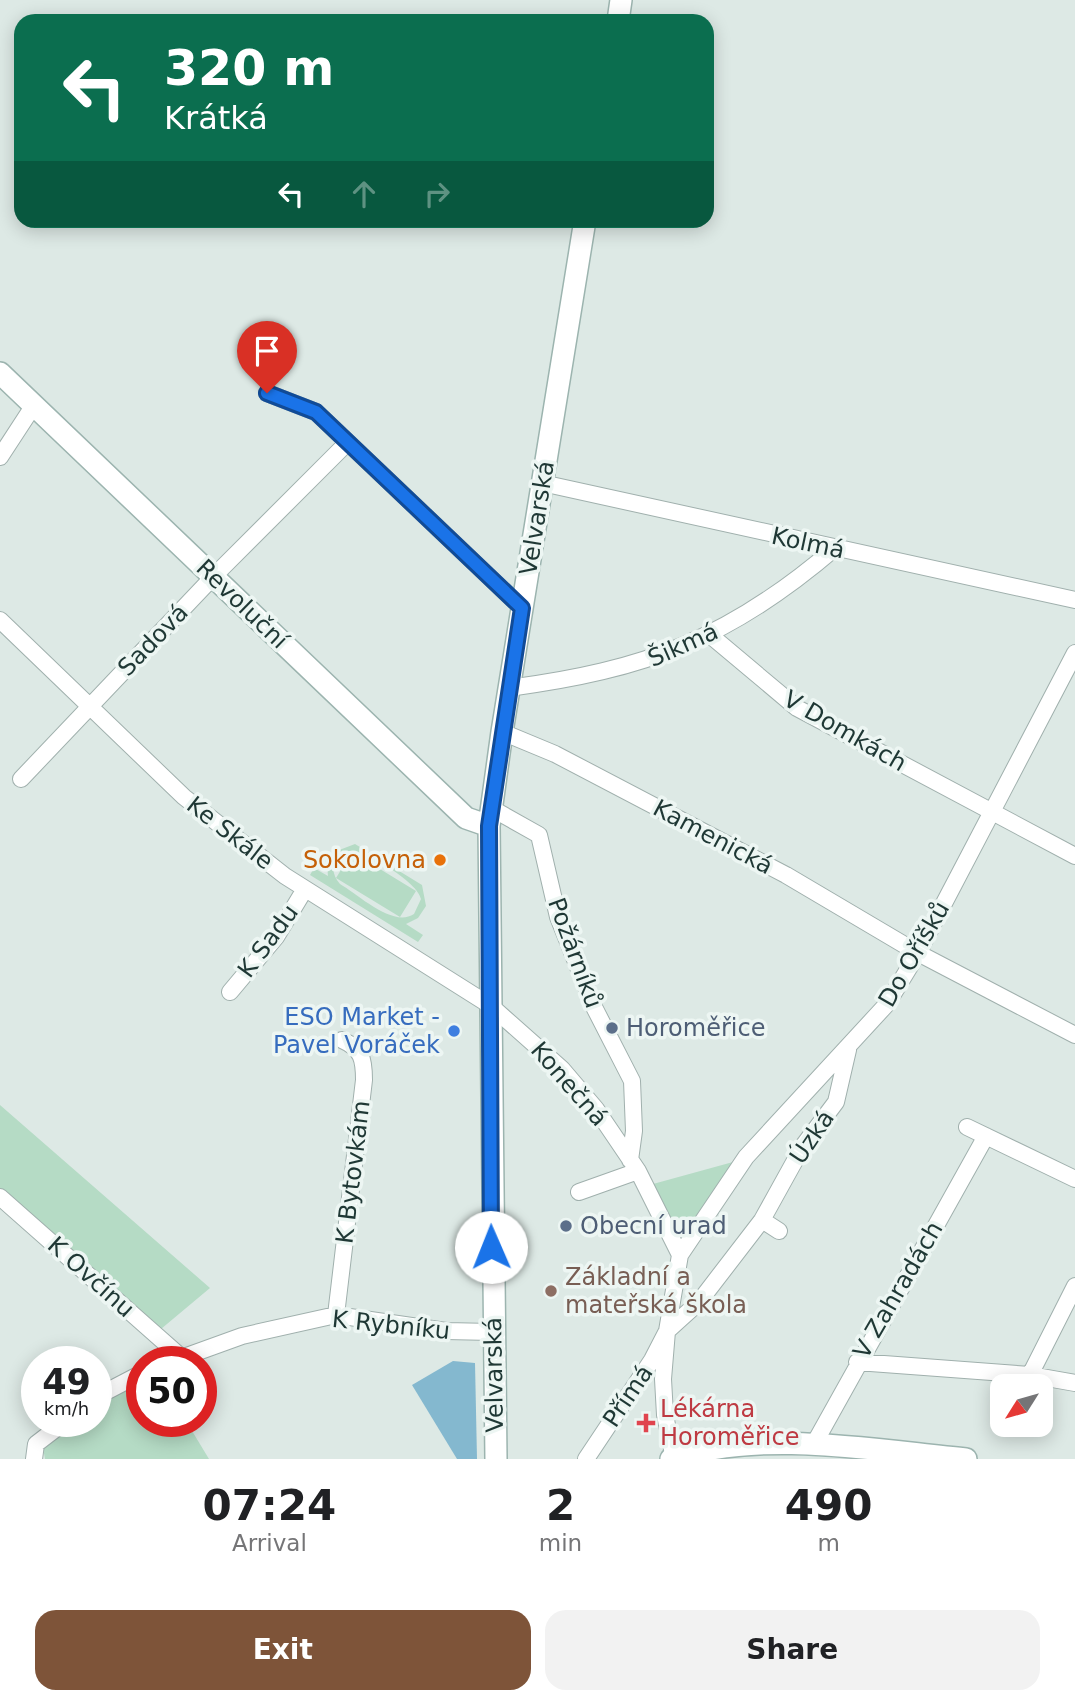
<!DOCTYPE html>
<meta charset="utf-8">
<style>
body{margin:0;font-family:"DejaVu Sans",sans-serif;background:#f2f2f2;color:#202124;height:100vh;display:flex;flex-direction:column;font-size:26px;white-space:nowrap}
*{box-sizing:border-box;margin:0}
p{font-size:23px;color:#757577}
.icon{flex:none;width:38px;height:38px;fill:none;stroke:currentColor;stroke-width:2;stroke-linecap:round;stroke-linejoin:round}
.map{position:relative;height:1459px;overflow:hidden}
.drawer{display:flex;flex-direction:column;background:#fff;flex:1}
.drawer>*{flex:none}
.top-card{position:absolute;left:14px;top:14px;width:700px;height:214px;border-radius:21px;box-shadow:0 4px 18px #0003;background:#0b6e4f;color:#fff;overflow:hidden}
.needle{width:46px;rotate:233deg}
.controls{position:absolute;left:990px;top:1374px;display:grid;gap:14px}
.controls a{display:grid;place-items:center;width:63px;height:63px;border-radius:14px;background:#fff;box-shadow:0 4px 18px #0003;font-size:35px}
.speed{position:absolute;left:21px;top:1346px;display:flex;gap:14px;font-size:35px;font-weight:700;text-align:center}
.speed>*{display:grid;place-content:center;width:91px;height:91px;border-radius:50%;background:#fff;box-shadow:0 4px 18px #0003;line-height:1}
.speed small{font-size:18px;font-weight:400}
.speed .limit{border:10px solid #d22;background:#fff;color:#111}
.pin{position:absolute;display:grid;place-items:center;width:60px;height:60px;color:#fff;margin:-72px -30px;border-radius:50% 50% 50% 0;rotate:-45deg;box-shadow:0 0 7px #0007}
.pin .icon{rotate:45deg}
.me{position:absolute;width:77px;margin:-38px;rotate:359deg;stroke-linejoin:round;filter:drop-shadow(0 0 5px #0008)}
.turn{display:flex;align-items:center;gap:24px;height:147px;padding:0 35px;font-size:32px}
.turn .icon{width:91px;height:91px;stroke-width:2.5}
.turn b{display:block;font-size:49px;line-height:60px}
.lanes{display:flex;align-items:center;height:66px;padding:0 35px;background:#0003;justify-content:center;gap:35px;direction:ltr}
.lanes .off{opacity:.35}
.eta{display:flex;justify-content:space-evenly;align-items:center;height:119px;text-align:center}
.eta b{font-size:42px;font-weight:700;line-height:49px}
.button{display:flex;gap:14px;margin-top:auto;padding:14px 35px}
.button a{flex:1;height:80px;border-radius:21px;background:#7e5439;color:#fff;font-size:28px;font-weight:700;line-height:80px;text-align:center}
.button a+a{background:#f2f2f2;color:#202124}
.map>svg:first-child{display:block}
.green{fill:#b5dbc5;fill-rule:evenodd}
.water{fill:#84b8cf}
.lines{fill:none;stroke-linecap:round;stroke-linejoin:round}
.street-casing{stroke:#a0b0ad;stroke-width:18}
.secondary-casing{stroke:#9cb4af;stroke-width:24}
.street{stroke:#fff;stroke-width:16}
.secondary{stroke:#fff;stroke-width:21}
.route-casing{stroke:#114b97;stroke-width:18}
.route{stroke:#1a73e8;stroke-width:12}
.food-dot{fill:#e8710a;stroke:#edf6f3;stroke-width:2.5}
.service-dot{fill:#5c6f8a;stroke:#edf6f3;stroke-width:2.5}
.shop-dot{fill:#3f7fe0;stroke:#edf6f3;stroke-width:2.5}
.education-dot{fill:#8d6e63;stroke:#edf6f3;stroke-width:2.5}
.health-dot{fill:#e0444e;stroke:#edf6f3;stroke-width:2.5}
.labels{text-anchor:middle;stroke-width:7;stroke-linejoin:round;paint-order:stroke}
.street-label{font-size:24px;fill:#1f3835;stroke:#edf6f3}
.food-label{font-size:24px;fill:#c56008;stroke:#edf6f3;text-anchor:end}
.shop-label{font-size:24px;fill:#366cbe;stroke:#edf6f3;text-anchor:end}
.service-label{font-size:24px;fill:#4e5e75;stroke:#edf6f3;text-anchor:start}
.education-label{font-size:24px;fill:#785e54;stroke:#edf6f3;text-anchor:start}
.health-label{font-size:24px;fill:#be3a42;stroke:#edf6f3;text-anchor:start}
</style>
<div class="map">
<svg width="1075" height="1459" viewBox="0 0 1075 1459">
<rect width="100%" height="100%" fill="#dde9e5"/>
<path class="green" d="M355,844L422,885L426,906L418,918L406,924L423,935L418,942L310,875L314,868L328,876L327,865L334,852ZM348,851C365,850 418,882 421,899L414,914C393,928 359,895 340,884C329,872 332,857 348,851Z
M352,852L416,891L400,917L336,878Z
M0,1105L210,1288L161,1329L0,1190Z
M733,1162L680,1243L653,1184Z
M142,1382V1421H186L209,1459H45L43,1448L76,1421H96V1405L108,1396Z"/>
<path class="water" d="M453,1361L475,1363L477,1459H457L412,1385Z"/>
<g class="lines">
<g class="street-casing">
<path id="street" d="M267,393L316,412L522,608
M0,457L34,405
M542,483L1075,600
M0,620L184,797L285,876L491,1006L562,1069L596,1109L638,1171L680,1255L667,1331L663,1379L665,1415L674,1459
M710,635L797,708L1075,856
M509,688C645,670 729,639 835,548
M502,732L555,754L786,875L918,953L1075,1035
M21,779L214,576L347,443
M491,808L539,835L558,917L594,1007L632,1081L634,1131L630,1160
M230,992L276,937L305,889
M967,1127L1075,1179
M579,1192L638,1171
M0,1197L181,1357
M762,1220L779,1231
M680,1255L746,1157L887,1004L918,953L1075,653
M336,1315L364,1080C364,1059 362,1049 342,1040
M170,1362L242,1336L336,1315L446,1331L492,1332
M857,1362L1030,1375L1075,1383
M1030,1375L1075,1286
M96,1397L142,1373
M814,1444L986,1136
M34,1459L36,1444L66,1421
M586,1459L652,1360L667,1331L699,1302L762,1220L803,1146L836,1102L848,1050"/>
</g>
<g class="secondary-casing">
<path id="secondary" d="M618,21L621,0
M0,373L466,818L489,826
M496,1459L489,826L502,732L585,220
M671,1459C761,1429 873,1450 966,1459"/>
</g>
<use href="#street" class="street"/>
<use href="#secondary" class="secondary"/>
</g>
<g class="lines">
<g class="route-casing">
<path id="route" d="M267,393L316,412L522,608L489,826L491,1247"/>
</g>
<use href="#route" class="route"/>
</g>
<circle class="food-dot" cx="440" cy="860" r="7"/>
<g class="service-dot">
<circle cx="612" cy="1028" r="7"/>
<circle cx="566" cy="1226" r="7"/>
</g>
<circle class="shop-dot" cx="454" cy="1031" r="7"/>
<circle class="education-dot" cx="551" cy="1291" r="7"/>
<path class="health-dot" d="M642.5 1412.5h7v7h7v7h-7v7h-7v-7h-7v-7h7z"/>
<g class="labels">
<g class="street-label">
<text transform="translate(537 518) rotate(-81)" y="8">Velvarská</text>
<text transform="translate(808 543) rotate(12)" y="8">Kolmá</text>
<text transform="translate(242 604) rotate(44)" y="8">Revoluční</text>
<text transform="translate(153 640) rotate(-46)" y="8">Sadová</text>
<text transform="translate(683 645) rotate(-24)" y="8">Šikmá</text>
<text transform="translate(845 731) rotate(30)" y="8">V Domkách</text>
<text transform="translate(230 833) rotate(38)" y="8">Ke Skále</text>
<text transform="translate(713 837) rotate(28)" y="8">Kamenická</text>
<text transform="translate(268 941) rotate(-54)" y="8">K Sadu</text>
<text transform="translate(575 953) rotate(70)" y="8">Požárníků</text>
<text transform="translate(914 954) rotate(-60)" y="8">Do Oříšků</text>
<text transform="translate(569 1084) rotate(49)" y="8">Konečná</text>
<text transform="translate(812 1137) rotate(-56)" y="8">Úzká</text>
<text transform="translate(353 1172) rotate(-83)" y="8">K Bytovkám</text>
<text transform="translate(91 1277) rotate(42)" y="8">K Ovčínu</text>
<text transform="translate(898 1290) rotate(-60)" y="8">V Zahradách</text>
<text transform="translate(391 1325) rotate(6)" y="8">K Rybníku</text>
<text transform="translate(494 1375) rotate(-91)" y="8">Velvarská</text>
<text transform="translate(628 1396) rotate(-56)" y="8">Přímá</text>
</g>
<g class="food-label">
<text x="426" y="868">Sokolovna</text>
</g>
<g class="shop-label">
<text x="440" y="1025">ESO Market -<tspan x="440" dy="28">Pavel Voráček</tspan></text>
</g>
<g class="service-label">
<text x="626" y="1036">Horoměřice</text>
<text x="580" y="1234">Obecní urad</text>
</g>
<g class="education-label">
<text x="565" y="1285">Základní a<tspan x="565" dy="28">mateřská škola</tspan></text>
</g>
<g class="health-label">
<text x="660" y="1417">Lékárna<tspan x="660" dy="28">Horoměřice</tspan></text>
</g>
</g>
</svg>
<div class="controls">
<a><svg class="needle" viewBox="-14 -14 28 28"><path d="M0-13l5 13h-10z" fill="#e53935"/><path d="M0 13l5-13h-10z" fill="#757577"/></svg></a>
</div>
<div class="speed"><div>49<small>km/h</small></div><div class="limit">50</div></div>
<div class="pin" style="left:267px;top:393px;background:#d93025"><svg class="icon" aria-label="arrive" viewBox="0 0 24 24"><path d="M6 21V4h12l-3 4 3 4H6"/></svg></div>
<svg class="me" style="left:491px;top:1247px" viewBox="-20 -20 40 40"><circle r="19" fill="#fff"/><path d="M0-13L10 11 0 6-10 11z" fill="#1a73e8"/></svg>
<div class="top-card">
<div class="turn"><svg class="icon" aria-label="left" viewBox="0 0 24 24"><path d="M17 20v-9H6M10 6l-5 5 5 5"/></svg><div><b>320 m</b>Krátká</div></div>
<div class="lanes"><svg class="icon" aria-label="left" viewBox="0 0 24 24"><path d="M17 20v-9H6M10 6l-5 5 5 5"/></svg><svg class="icon off" aria-label="ahead" viewBox="0 0 24 24"><path d="M12 20V5M6 11l6-6 6 6"/></svg><svg class="icon off" aria-label="right" viewBox="0 0 24 24"><path d="M7 20v-9h11M14 6l5 5-5 5"/></svg></div>
</div>
</div>
<section class="drawer">
<div class="eta">
<div><b>07:24</b><p>Arrival</p></div>
<div><b>2</b><p>min</p></div>
<div><b>490</b><p>m</p></div>
</div>
<div class="button"><a>Exit</a><a>Share</a></div>
</section>
